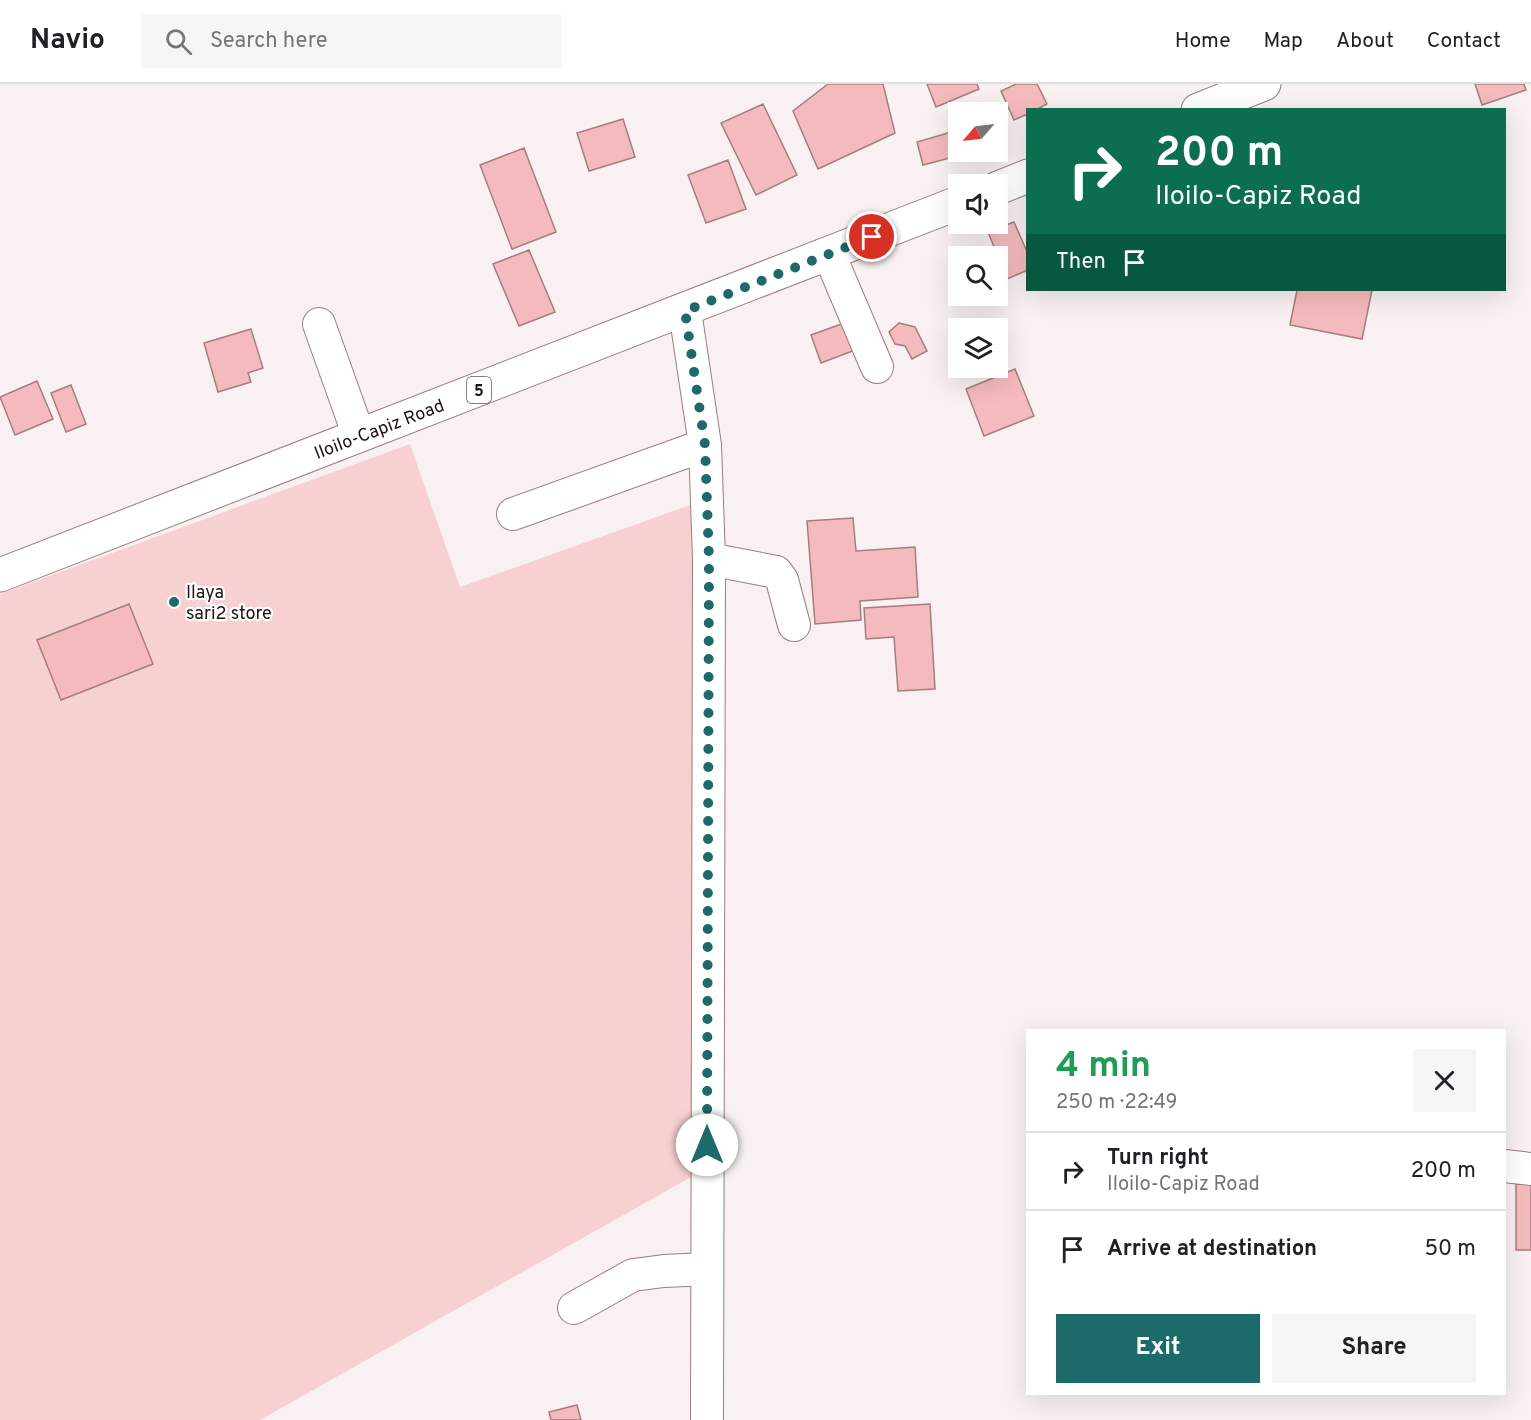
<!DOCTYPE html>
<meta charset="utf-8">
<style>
body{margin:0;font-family:Overpass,sans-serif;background:#f6f6f6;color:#202124;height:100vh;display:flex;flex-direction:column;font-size:22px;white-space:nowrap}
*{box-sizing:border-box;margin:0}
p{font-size:20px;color:#757577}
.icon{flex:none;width:33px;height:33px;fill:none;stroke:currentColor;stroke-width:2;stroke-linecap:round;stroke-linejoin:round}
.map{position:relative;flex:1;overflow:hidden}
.details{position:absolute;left:1026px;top:945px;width:480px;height:366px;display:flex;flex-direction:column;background:#fff;border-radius:0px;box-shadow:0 6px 24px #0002}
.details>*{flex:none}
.top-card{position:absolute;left:1026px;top:24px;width:480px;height:183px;border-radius:0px;box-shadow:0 6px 24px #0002;background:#0b6e4f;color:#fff;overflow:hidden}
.needle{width:39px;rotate:242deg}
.controls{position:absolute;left:948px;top:18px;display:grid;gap:12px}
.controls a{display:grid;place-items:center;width:60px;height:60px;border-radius:0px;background:#fff;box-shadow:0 6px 24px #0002;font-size:30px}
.pin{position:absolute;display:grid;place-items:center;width:51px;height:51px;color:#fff;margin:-26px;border:3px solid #fff;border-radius:50%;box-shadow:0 2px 6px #0007}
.me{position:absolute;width:66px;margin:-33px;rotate:0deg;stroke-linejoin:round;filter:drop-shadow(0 0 4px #0008)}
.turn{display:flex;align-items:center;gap:21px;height:126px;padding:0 30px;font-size:27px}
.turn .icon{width:78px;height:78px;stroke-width:2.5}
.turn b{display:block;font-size:42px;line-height:51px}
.then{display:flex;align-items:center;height:57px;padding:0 30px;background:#0003;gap:12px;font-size:22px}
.round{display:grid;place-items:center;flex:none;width:63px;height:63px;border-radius:0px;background:#f6f6f6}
.head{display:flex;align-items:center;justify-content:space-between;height:102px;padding:0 30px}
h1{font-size:36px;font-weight:700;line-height:45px;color:#1e9e55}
.primary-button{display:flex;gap:12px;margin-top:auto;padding:12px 30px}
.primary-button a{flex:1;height:69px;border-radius:0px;background:#1d6a6a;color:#fff;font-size:24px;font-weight:700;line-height:69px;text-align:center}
.primary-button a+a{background:#f6f6f6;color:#202124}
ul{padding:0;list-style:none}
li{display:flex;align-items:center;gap:18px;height:78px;padding:0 30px;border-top:2px solid #e0e0e0}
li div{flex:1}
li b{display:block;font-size:22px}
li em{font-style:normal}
header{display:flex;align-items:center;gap:36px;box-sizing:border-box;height:84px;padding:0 30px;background:#fff;border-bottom:2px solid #e0e0e0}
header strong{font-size:28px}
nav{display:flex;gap:33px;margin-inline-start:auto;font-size:21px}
.search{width:420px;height:54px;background:#f6f6f6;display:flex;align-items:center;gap:15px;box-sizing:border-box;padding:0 21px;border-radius:0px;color:#757577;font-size:22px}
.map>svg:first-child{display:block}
.green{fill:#f7d1d2}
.building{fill:#f5babd;stroke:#a47e7f;stroke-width:1.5}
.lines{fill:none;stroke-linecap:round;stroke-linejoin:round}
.minor-casing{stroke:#a17a7c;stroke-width:34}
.major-casing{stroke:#a17a7c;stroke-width:35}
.minor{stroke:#fff;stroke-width:32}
.major{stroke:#fff;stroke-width:33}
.route{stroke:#1d6a6a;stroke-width:10;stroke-dasharray:0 18}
.poi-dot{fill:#1d6a6a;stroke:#fff;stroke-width:2}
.labels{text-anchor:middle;stroke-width:4.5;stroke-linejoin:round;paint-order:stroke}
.shield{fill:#fff;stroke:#635959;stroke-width:1.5}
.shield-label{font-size:16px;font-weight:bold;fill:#201212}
.street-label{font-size:18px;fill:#201212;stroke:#fff}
.poi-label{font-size:18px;fill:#201212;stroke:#fff;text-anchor:start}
</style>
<header>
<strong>Navio</strong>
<div class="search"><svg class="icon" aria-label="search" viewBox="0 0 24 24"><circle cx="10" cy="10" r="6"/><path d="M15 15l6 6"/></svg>Search here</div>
<nav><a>Home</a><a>Map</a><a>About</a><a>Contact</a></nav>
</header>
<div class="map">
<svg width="1531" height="1336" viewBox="0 0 1531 1336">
<rect width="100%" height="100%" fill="#f9f1f1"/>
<path class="green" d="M410,360L460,503L707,415V1084L260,1336H0V510Z"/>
<path class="building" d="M828,0H883L895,49L818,85L793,27Z
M927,0H977L979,5L936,23Z
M1016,0H1037L1047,20L1036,26H1028V30L1014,36L1001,7Z
M1475,0H1524L1526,6L1482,21Z
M763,20L797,91L756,111L721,39Z
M623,35L635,73L589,87L577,49Z
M958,46V68H965V70L923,81L917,58Z
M524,64L556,148L512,165L480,81Z
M728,76L746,125L706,139L688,91Z
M1014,138L1028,170V186L1007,195L988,148Z
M529,166L555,228L519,242L493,180Z
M1297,206H1372L1362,255L1290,241Z
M855,235L863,263L821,279L811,251Z
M899,239L915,243L927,267L912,275L905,262L895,260L889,248Z
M251,245L263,284L248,289L251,298L218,308L204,259Z
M1015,285L1034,332L984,352L966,305Z
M37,297L53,335L15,351L0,313Z
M71,301L86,340L66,348L51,309Z
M853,434L856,467L915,463L918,513L860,517L861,536L815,540L807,437Z
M129,520L153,580L61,616L37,556Z
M930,520L935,605L898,607L894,553L866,555L864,524Z
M1516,1100H1531V1166H1516Z
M577,1321L581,1336H551L549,1328Z"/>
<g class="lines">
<g class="minor-casing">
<path id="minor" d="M829,170L877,283
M685,227L705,361L709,475L707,1336
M319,240L359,352
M513,430L705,361
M709,475L776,488L782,496L794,541
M1504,1082L1531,1085
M574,1224L633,1191L664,1187L707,1185"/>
</g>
<g class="major-casing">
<path id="major" d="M1198,26L1264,0
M998,104L1028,92
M0,491L958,119"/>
</g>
<use href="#minor" class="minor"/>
<use href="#major" class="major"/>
</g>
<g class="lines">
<path class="route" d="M707,1061L709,475L705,361L685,227L872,153"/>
</g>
<circle class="poi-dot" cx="174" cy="518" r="6"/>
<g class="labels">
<rect class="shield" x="467" y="293" width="24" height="26" rx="4.5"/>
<g class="shield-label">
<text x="479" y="312">5</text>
</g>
<g class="street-label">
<text transform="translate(379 345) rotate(-21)" y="6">Iloilo-Capiz Road</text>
</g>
<g class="poi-label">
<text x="186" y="514">Ilaya<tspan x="186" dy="21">sari2 store</tspan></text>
</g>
</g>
</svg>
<div class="controls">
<a><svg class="needle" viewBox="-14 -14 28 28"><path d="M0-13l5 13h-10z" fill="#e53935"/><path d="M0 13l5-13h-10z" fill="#757577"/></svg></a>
<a><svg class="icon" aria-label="sound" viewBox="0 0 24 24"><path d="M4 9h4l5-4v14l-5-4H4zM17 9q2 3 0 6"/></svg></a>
<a><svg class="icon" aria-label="search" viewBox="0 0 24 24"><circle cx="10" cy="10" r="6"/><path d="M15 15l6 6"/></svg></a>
<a><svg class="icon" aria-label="layers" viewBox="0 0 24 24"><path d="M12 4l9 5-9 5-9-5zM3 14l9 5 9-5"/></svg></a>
</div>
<div class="pin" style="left:872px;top:153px;background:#d93025"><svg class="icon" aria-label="arrive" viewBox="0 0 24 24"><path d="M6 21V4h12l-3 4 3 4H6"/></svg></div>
<svg class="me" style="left:707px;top:1061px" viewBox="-20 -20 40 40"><circle r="19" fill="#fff"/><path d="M0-13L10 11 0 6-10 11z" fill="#1d6a6a"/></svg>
<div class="top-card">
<div class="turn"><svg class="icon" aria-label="right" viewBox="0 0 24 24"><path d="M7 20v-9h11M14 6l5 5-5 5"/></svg><div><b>200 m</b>Iloilo-Capiz Road</div></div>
<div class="then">Then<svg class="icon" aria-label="arrive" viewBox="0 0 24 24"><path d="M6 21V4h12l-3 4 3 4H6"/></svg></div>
</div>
<section class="details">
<div class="head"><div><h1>4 min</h1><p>250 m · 22:49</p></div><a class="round"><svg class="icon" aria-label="close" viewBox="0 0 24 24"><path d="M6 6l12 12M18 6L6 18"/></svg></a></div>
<ul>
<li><svg class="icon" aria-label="right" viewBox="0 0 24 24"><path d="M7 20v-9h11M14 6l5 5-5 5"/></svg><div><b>Turn right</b><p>Iloilo-Capiz Road</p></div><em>200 m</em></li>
<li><svg class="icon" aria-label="arrive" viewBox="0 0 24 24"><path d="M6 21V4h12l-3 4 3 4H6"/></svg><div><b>Arrive at destination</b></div><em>50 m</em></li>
</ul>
<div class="primary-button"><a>Exit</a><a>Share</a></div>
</section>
</div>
